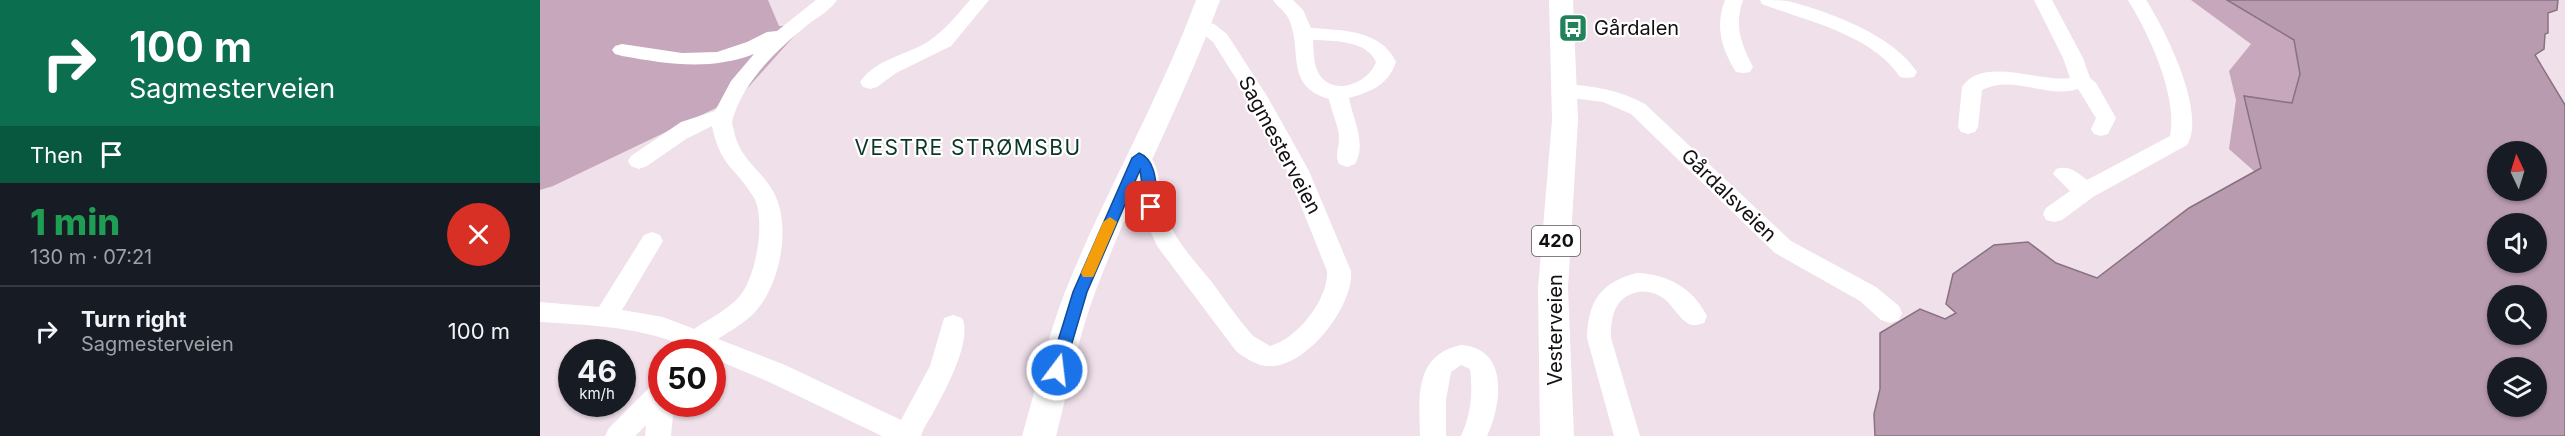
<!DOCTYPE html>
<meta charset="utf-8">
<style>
body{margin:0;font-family:Inter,sans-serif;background:#242831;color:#f1f3f6;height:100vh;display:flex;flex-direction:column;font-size:22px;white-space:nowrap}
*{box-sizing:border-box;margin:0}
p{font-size:20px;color:#9ea1a6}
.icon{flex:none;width:33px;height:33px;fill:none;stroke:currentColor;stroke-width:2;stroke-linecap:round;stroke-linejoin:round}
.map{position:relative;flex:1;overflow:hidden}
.sheet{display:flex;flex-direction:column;background:#171b24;width:540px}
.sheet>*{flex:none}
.hud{background:#0b6e4f;color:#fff;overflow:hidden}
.needle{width:39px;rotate:356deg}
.fabs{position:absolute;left:1947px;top:141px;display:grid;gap:12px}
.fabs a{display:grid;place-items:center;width:60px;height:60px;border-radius:50%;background:#171b24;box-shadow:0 2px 4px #0004;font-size:30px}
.speed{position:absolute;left:18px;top:339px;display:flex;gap:12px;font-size:30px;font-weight:700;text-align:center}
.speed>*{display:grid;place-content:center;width:78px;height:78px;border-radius:50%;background:#171b24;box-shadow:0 2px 4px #0004;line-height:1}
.speed small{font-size:15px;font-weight:400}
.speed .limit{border:9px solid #d22;background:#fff;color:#111}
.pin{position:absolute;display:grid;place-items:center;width:51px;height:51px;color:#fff;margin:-26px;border-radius:12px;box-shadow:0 3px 9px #0006}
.me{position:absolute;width:66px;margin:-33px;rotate:15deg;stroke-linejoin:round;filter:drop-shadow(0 0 4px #0008)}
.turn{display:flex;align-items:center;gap:21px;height:126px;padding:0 30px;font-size:27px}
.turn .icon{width:78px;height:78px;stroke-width:2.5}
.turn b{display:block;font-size:42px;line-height:51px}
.then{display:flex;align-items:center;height:57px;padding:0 30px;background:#0003;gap:12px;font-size:22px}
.round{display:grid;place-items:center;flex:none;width:63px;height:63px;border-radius:32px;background:#242831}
.head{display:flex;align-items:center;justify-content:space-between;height:102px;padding:0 30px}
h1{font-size:36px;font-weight:800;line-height:45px;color:#1e9e55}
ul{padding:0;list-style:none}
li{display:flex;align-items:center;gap:18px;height:90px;padding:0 30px;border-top:2px solid #363941}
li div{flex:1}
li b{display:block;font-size:22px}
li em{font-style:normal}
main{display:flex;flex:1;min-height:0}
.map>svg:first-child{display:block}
.forest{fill:#c6a7bc}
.water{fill:#b99bb0;stroke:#887181;stroke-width:1.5;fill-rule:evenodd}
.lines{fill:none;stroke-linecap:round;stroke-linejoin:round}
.minor{fill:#fff;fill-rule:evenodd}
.major{fill:#fff;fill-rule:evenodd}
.route{fill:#1a73e8;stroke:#114b97;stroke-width:1.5}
.slow{fill:#f59e0b}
.labels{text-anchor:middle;stroke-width:4.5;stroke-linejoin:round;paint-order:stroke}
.shield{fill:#fff;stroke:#5a575a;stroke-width:1.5}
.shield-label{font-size:18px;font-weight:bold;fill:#140f13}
.poi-label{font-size:20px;fill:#140f13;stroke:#fff;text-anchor:start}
.street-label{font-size:20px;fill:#140f13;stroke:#fff}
.neighbourhood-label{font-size:21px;letter-spacing:1.5px;fill:#0a3825;stroke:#fff}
</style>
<main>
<section class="sheet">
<div class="hud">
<div class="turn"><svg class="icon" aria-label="right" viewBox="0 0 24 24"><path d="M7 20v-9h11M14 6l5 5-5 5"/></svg><div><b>100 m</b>Sagmesterveien</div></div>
<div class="then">Then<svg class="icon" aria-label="arrive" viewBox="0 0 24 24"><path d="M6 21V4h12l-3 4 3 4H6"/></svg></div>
</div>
<div class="head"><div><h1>1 min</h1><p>130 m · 07:21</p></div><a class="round" style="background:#d93025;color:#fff"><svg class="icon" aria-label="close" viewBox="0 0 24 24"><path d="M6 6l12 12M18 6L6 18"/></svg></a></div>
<ul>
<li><svg class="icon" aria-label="right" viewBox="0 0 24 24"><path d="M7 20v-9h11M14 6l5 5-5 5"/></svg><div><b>Turn right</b><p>Sagmesterveien</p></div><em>100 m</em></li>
</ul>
</section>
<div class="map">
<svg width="2025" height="436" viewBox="0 0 2025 436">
<rect width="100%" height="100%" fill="#efe0ea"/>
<path class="forest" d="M0,0H228L239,26L264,25L204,92L174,109L13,186L0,190Z
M1651,0H1687L1754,40L1760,74L1752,103L1704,96L1722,168L1715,172L1689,149L1696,100L1689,71L1711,44Z"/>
<path class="water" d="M1687,0H2018L2017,10L2008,13V33L2005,34L2004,49L1995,55L2025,105V436H1335L1334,414L1340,389V333L1380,309L1405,319L1416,313L1406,304L1413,274L1454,245L1488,242L1516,263L1557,278L1649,208L1721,168L1704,96L1752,103L1760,74L1754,40ZM1958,152H1996V190H1958ZM1958,224H1996V262H1958ZM1958,296H1996V334H1958ZM1958,368H1996V406H1958Z"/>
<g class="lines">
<path class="minor" d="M276,0H297C290,11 276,18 266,26C237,50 204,81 193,118C191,123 193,126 194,131C200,161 223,170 235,195C251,228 240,285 215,312C205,323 191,330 178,339L245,365L361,420L390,366L404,318L413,315L422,318C433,340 405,391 394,411C390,419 383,428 381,436H342L227,381L172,358V352H135L139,344C95,326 46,325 0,322V302L59,307L104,235L112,232L120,235L123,241L82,310L123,317L154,329C169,319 187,310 199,297C216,278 227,218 213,196C194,166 180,166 172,126L146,139L107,166L99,169L91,166L88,161L91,156L141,122L175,111L191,81L214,54C169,71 128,64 82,56L75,54L72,50L75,46L82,44L142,53L177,52L207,42L227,32L237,31Z
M430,0H449L411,46L356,73L337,87L330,89L323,87L320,82C335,59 368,55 389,41C405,30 417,15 430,0Z
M733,0H753L763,10L771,28C801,30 842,30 856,62C848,85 831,92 809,98C813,120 827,143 815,164L807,167L799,164C794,155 800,146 799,136C799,128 791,110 789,99C745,86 762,53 750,22C747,12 738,8 733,0ZM773,40C793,41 827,40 836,62C829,82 797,96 781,77C773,67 774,52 773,40Z
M1185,0H1203C1194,26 1201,43 1213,67L1210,72L1203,73L1196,72C1181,48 1175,26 1185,0Z
M1220,0C1229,0 1239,0 1248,1C1290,12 1353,35 1377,72L1374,77L1367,78L1360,77C1331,34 1268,22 1222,4Z
M1494,0H1512L1543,58L1550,78L1556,83L1576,118L1568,134L1561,136L1554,134L1551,129L1556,118L1538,89C1505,99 1474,74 1442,90L1438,127L1435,132L1428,134L1421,132L1418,127L1422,87C1442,55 1501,83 1530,78L1523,58Z
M1588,0H1606C1625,29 1667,113 1647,145L1553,197L1522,220L1514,222L1506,220L1503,214L1506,208L1530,191L1513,174L1516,169C1530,165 1536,172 1547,180L1630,136C1638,96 1609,34 1588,0Z
M659,21L674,24L687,34L727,96L769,171L811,271C814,306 766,368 729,366C717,366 705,358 696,351L617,246L602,212L597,174L588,158L591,153C624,143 618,198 626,216C636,242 654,260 671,281C685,300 698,319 713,336L730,346C757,339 789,299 787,271L747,171L707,96L673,42L662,33L652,31L650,27L652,23Z
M1025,84C1053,86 1080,90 1105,104L1251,241L1336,287L1359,306L1362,313L1359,320L1350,323L1341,320L1320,301L1235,253L1091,114L1063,102L1018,96L1015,91L1018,86Z
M1097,273C1127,274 1153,288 1167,316L1164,323C1157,325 1152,327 1146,322C1137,316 1132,304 1123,298C1107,286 1083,291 1075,310C1071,319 1071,329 1071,338L1100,436H1074L1047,338C1048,301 1061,282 1097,273Z
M921,345C969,348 962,404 947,436H921C931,415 933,393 930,369L921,365L911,372L906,400V436H880C879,397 874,355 921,345Z
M122,381V404H134L131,436H105L106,425L95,436H65L69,428L113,384Z"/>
<path class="major" d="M656,0H680C644,100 593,192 556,290C538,337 529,387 516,436H482C496,388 507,338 525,292C565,192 619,100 656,0Z
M1009,0H1033L1038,120L1028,288L1034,436H1000L998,288L1012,120Z"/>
</g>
<path class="route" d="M599,153C618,160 616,190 618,207L611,212L605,207L600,170L547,292L524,370L522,375L517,377L511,375L509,370L533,292L592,158Z"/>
<path class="slow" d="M570,217L577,222L555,273L553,277H543L541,273L563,222Z"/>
<defs>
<g id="bus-square" transform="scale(1.5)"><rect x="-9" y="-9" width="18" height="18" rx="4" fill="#22835b" stroke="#fff"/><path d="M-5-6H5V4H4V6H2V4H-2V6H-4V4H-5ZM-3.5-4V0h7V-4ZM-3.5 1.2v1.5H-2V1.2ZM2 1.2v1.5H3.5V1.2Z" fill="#fff"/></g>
</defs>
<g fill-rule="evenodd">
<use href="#bus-square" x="1033" y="28"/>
</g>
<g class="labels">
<rect class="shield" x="992" y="226" width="48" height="30" rx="4.5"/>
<g class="shield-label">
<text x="1016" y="247">420</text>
</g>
<g class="poi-label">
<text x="1054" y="35">Gårdalen</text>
</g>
<g class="street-label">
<text transform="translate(740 145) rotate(62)" y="7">Sagmesterveien</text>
<text transform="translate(1189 195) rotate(44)" y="7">Gårdalsveien</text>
<text transform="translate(1015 330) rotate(-90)" y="7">Vesterveien</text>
</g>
<g class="neighbourhood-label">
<text x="428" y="155">VESTRE STRØMSBU</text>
</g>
</g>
</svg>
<div class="fabs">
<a><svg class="needle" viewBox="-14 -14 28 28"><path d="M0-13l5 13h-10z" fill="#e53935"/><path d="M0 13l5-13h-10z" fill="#9ea1a6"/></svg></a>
<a><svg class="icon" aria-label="sound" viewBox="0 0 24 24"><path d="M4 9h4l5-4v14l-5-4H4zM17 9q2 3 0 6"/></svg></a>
<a><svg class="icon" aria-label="search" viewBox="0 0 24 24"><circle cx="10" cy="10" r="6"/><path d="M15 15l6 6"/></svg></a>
<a><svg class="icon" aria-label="layers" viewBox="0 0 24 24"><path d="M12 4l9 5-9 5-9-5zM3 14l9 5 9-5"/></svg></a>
</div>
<div class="speed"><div>46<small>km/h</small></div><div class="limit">50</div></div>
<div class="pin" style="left:611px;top:207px;background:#d93025"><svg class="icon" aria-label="arrive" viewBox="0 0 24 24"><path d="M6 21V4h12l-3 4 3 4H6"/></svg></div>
<svg class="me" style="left:517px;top:370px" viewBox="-20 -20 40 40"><circle r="17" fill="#1a73e8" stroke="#fff" stroke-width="3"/><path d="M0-11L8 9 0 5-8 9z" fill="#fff"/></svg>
</div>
</main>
